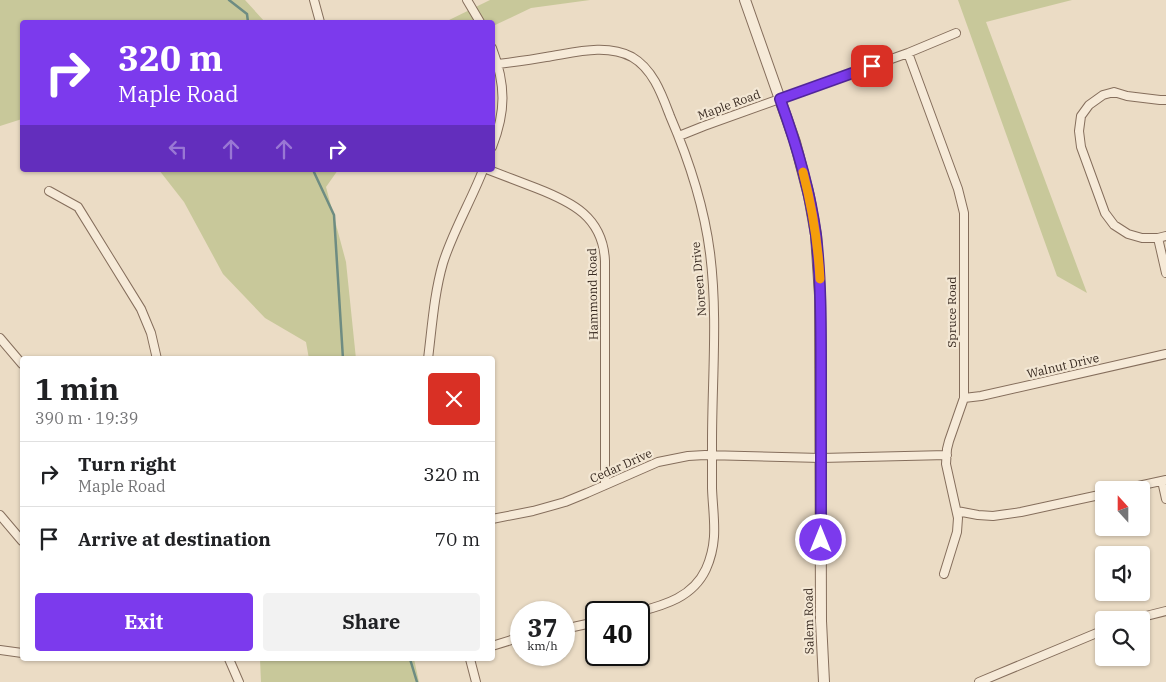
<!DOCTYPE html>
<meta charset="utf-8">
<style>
body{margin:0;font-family:"IBM Plex Serif",serif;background:#f2f2f2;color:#202124;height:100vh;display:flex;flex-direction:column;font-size:19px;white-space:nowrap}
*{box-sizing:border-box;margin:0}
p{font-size:16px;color:#757577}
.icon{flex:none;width:28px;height:28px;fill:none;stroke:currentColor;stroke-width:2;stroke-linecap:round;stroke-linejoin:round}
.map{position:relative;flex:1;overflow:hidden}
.drawer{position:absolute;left:20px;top:356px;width:475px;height:305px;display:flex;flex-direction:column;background:#fff;border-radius:5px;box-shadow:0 1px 4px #0004}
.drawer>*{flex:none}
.top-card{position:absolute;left:20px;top:20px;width:475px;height:152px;border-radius:5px;box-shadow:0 1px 4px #0004;background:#7c3aed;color:#fff;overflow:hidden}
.needle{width:32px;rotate:339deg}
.fabs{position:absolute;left:1095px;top:481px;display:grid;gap:10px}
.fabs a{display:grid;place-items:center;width:55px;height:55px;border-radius:5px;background:#fff;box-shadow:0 1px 4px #0004;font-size:25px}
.speed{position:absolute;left:510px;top:601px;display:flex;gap:10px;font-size:25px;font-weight:700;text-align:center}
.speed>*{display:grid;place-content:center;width:65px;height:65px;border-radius:50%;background:#fff;box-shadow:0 1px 4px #0004;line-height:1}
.speed small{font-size:12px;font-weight:400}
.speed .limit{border:2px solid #111;border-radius:8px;background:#fff;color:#111}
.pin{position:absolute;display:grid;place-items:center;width:42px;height:42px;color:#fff;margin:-21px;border-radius:10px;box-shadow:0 2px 8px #0006}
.me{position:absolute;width:55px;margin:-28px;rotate:0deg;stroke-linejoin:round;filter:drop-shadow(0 0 4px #0008)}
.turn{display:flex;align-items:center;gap:18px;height:105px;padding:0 15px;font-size:22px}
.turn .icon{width:65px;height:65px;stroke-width:2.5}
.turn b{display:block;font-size:35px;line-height:42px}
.lanes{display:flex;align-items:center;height:48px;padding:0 15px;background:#0003;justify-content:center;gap:25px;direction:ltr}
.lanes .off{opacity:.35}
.round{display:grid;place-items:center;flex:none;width:52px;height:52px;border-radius:5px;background:#f2f2f2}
.overview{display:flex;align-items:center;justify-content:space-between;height:85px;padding:0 15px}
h1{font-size:30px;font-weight:800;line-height:38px}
.action{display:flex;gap:10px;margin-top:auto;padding:10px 15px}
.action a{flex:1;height:58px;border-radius:5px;background:#7c3aed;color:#fff;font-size:20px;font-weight:800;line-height:58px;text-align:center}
.action a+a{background:#f2f2f2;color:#202124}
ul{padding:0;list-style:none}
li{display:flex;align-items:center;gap:15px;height:65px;padding:0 15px;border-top:1px solid #e0e0e0}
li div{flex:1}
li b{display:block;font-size:19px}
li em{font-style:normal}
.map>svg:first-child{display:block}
.green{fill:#c8c89a}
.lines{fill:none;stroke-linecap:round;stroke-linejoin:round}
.stream{stroke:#6e8c82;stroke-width:2.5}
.minor-casing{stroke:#856e5c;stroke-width:10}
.tertiary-casing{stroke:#856e5c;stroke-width:12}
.minor{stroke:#f6ead8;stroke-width:8}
.tertiary{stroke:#f6ead8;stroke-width:10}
.route-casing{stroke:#51269a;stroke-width:12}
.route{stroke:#7c3aed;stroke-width:9}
.slow{stroke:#f59e0b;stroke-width:9}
.labels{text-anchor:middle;stroke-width:4.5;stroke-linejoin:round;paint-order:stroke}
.street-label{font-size:12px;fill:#36281f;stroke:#f3e7d4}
</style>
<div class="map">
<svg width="1166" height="682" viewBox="0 0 1166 682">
<rect width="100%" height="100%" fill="#ebdcc5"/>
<path class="green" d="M0,0H245L265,22H22V119L0,126Z
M490,0H590L531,8L493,26L492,22H445Z
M958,0H1072L986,22L1087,293L1057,276Z
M159,170H338L326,187L346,262L356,359H309L306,342L265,318L223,274L184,202Z
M260,659H414L419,682H261Z"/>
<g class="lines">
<path class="stream" d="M229,0L247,14L248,22
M313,170L334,215L343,359
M410,659L417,682"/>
<g class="minor-casing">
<path id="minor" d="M314,0L320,22
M467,0L480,22
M492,48C506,85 506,111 492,147
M908,53L958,189L964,213V398L949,441L947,449L946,464L958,518L957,532L944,574
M498,64C514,62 530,60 546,57C573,53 606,43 632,57C653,69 662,95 670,116C689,160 704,206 710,253C718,316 712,379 712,442C712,457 712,472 712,488C713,517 719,540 706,569C693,597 665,605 638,612
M1166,100H1160L1127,96L1114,92L1103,95L1089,105L1081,116L1079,131L1081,147L1105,213L1114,225L1128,234L1142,238H1158L1166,236
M679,136L704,126L908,53L956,33
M489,170C505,176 520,182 536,188C572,202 603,217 605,261V485
M49,191L78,207L141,309L151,333L157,359
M1158,238L1166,273
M0,338L22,364
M428,359C432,327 434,294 443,263C453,231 471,201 483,170
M964,398L981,396L1166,354
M1162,481L1166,499
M1120,490L1166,480
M957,511L978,515L993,516L1021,512L1104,494
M0,515L22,541
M492,519L533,511L565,502L587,493L658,462L688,456L705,455L821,458L947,455
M1130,620L1166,611
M564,629L596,622
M492,646L521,637
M0,650L22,653
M229,659L239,682
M470,659L476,682
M979,682L1104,630"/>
</g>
<g class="tertiary-casing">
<path id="tertiary" d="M745,0L795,142L809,196L816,235L820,295L821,621L824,682"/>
</g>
<use href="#minor" class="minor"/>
<use href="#tertiary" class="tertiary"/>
</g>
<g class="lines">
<g class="route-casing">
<path id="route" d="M821,540C821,482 821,425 821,368C821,324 821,279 816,235C810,189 796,143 780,99L872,66"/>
</g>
<use href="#route" class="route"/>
<path class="slow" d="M803,172C812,207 818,243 820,279"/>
</g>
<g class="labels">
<g class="street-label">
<text transform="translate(729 105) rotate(-20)" y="4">Maple Road</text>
<text transform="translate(699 279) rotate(-95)" y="4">Noreen Drive</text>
<text transform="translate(593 294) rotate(-91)" y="4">Hammond Road</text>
<text transform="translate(952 312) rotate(-90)" y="4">Spruce Road</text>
<text transform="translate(1063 366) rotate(-13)" y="4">Walnut Drive</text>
<text transform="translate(621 466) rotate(-24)" y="4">Cedar Drive</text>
<text transform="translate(809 621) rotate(-91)" y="4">Salem Road</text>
</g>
</g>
</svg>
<div class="fabs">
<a><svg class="needle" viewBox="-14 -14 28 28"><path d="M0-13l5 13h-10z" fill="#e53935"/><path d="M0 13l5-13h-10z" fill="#757577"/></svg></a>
<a><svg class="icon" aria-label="sound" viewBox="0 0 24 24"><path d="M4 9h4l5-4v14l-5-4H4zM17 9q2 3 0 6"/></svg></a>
<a><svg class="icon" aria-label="search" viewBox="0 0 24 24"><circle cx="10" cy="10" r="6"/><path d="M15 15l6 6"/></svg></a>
</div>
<div class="speed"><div>37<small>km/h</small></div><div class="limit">40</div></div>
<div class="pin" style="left:872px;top:66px;background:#d93025"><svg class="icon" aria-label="arrive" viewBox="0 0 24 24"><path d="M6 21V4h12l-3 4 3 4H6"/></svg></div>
<svg class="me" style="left:821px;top:540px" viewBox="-20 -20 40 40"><circle r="17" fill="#7c3aed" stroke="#fff" stroke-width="3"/><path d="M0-11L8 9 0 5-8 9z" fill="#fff"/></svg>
<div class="top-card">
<div class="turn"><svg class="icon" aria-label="right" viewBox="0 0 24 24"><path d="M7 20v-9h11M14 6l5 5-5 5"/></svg><div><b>320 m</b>Maple Road</div></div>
<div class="lanes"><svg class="icon off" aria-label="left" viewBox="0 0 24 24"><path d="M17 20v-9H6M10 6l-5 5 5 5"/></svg><svg class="icon off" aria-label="ahead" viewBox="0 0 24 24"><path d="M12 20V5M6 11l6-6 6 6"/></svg><svg class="icon off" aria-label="ahead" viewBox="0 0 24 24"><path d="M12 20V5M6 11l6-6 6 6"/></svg><svg class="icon" aria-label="right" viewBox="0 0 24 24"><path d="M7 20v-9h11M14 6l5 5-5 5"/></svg></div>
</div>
<section class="drawer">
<div class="overview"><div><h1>1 min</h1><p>390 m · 19:39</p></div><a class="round" style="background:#d93025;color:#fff"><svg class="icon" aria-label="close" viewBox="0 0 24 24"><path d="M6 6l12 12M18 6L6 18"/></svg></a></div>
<ul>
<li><svg class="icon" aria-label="right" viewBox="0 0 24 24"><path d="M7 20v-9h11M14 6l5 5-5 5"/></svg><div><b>Turn right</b><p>Maple Road</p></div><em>320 m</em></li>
<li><svg class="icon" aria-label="arrive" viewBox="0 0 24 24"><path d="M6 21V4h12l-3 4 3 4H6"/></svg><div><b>Arrive at destination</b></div><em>70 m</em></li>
</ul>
<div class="action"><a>Exit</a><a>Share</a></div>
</section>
</div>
